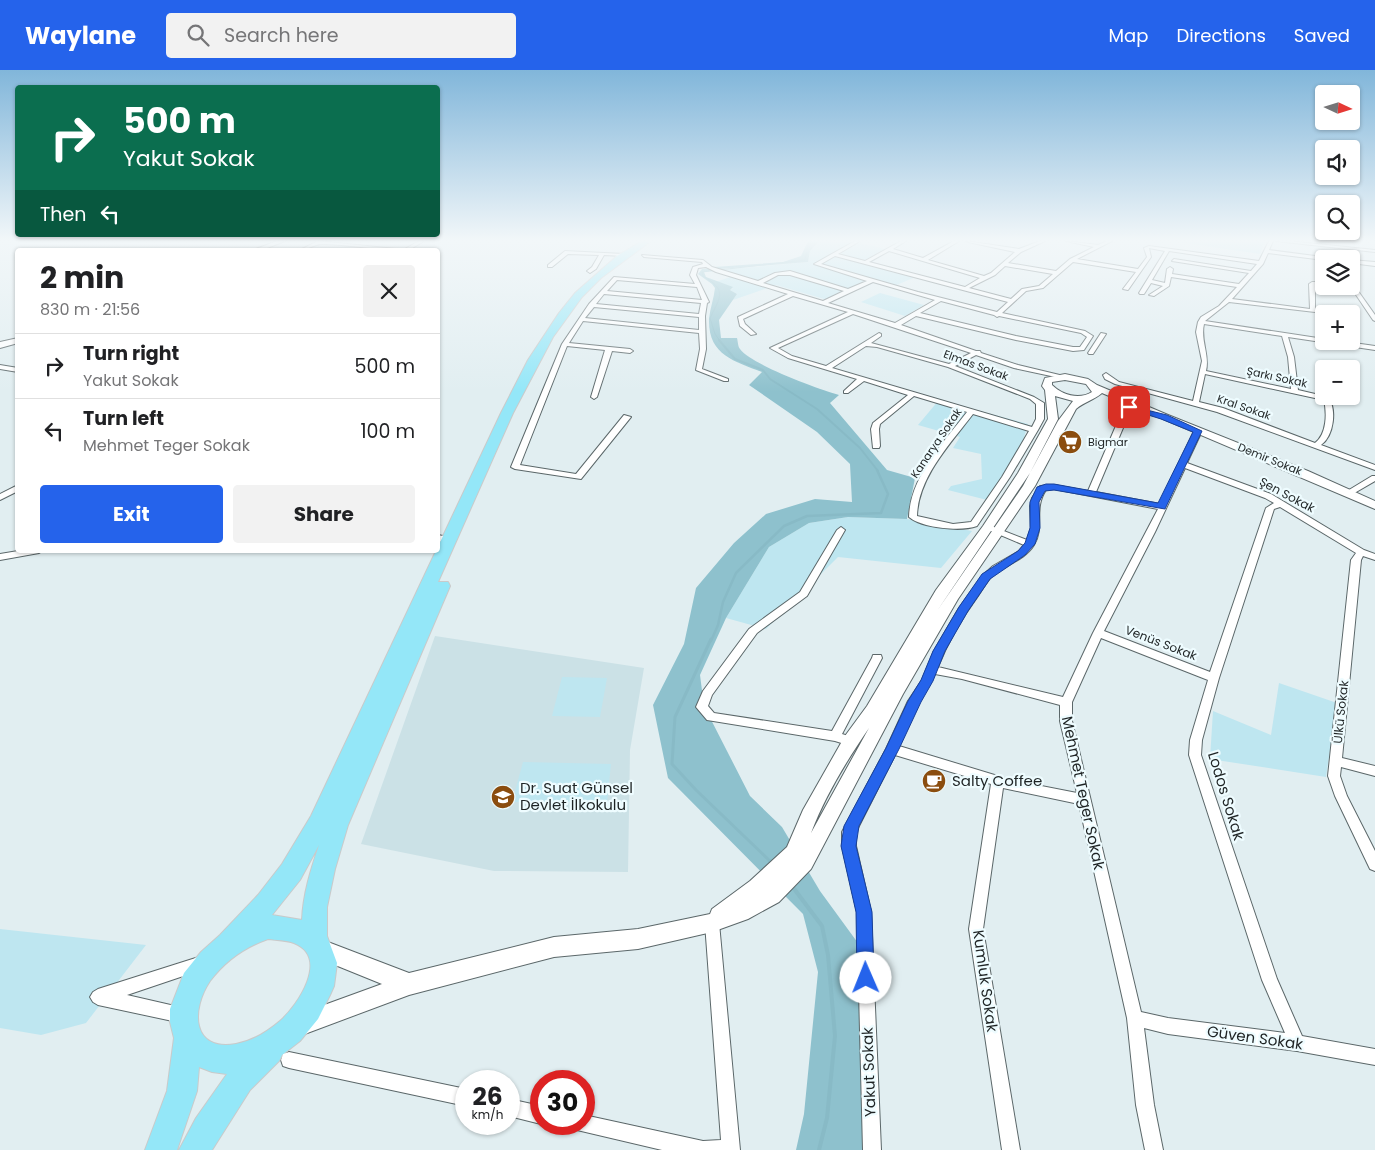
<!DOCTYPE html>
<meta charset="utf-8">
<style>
body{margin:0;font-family:Poppins,sans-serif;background:#f2f2f2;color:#202124;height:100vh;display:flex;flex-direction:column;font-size:19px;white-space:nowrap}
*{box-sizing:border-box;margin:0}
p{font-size:16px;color:#757577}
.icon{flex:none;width:28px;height:28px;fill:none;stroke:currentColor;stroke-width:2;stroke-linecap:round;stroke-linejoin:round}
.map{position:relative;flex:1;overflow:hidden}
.sheet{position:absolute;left:15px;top:178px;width:425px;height:305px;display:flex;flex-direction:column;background:#fff;border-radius:5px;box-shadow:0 1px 4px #0004}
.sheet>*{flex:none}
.top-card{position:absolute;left:15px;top:15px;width:425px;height:152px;border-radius:5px;box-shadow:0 1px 4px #0004;background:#0b6e4f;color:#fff;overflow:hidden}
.needle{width:32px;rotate:94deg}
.controls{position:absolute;left:1315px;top:15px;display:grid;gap:10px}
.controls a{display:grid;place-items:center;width:45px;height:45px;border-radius:5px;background:#fff;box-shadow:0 1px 4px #0004;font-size:25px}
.speed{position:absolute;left:455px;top:1000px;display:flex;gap:10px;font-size:25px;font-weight:700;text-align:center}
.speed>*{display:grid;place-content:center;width:65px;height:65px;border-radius:50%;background:#fff;box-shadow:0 1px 4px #0004;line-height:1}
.speed small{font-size:12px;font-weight:400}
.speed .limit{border:8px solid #d22;background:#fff;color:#111}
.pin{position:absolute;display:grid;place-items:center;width:42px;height:42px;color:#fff;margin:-21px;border-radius:10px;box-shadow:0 2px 8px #0006}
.me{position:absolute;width:55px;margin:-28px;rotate:359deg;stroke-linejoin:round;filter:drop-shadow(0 0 4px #0008)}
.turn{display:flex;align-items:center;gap:18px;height:105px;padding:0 25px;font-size:22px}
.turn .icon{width:65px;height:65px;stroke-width:2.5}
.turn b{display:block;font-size:35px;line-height:42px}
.then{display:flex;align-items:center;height:48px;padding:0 25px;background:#0003;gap:10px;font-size:19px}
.round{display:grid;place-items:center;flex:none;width:52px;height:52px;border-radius:5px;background:#f2f2f2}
.overview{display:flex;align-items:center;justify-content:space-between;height:85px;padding:0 25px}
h1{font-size:30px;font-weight:700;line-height:38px}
.primary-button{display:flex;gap:10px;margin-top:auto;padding:10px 25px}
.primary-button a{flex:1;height:58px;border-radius:5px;background:#2563eb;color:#fff;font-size:20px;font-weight:700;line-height:58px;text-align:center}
.primary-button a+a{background:#f2f2f2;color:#202124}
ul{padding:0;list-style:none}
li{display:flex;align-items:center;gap:15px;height:65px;padding:0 25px;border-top:1px solid #e0e0e0}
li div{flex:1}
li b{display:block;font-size:19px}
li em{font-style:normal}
header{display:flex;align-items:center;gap:30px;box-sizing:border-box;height:70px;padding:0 25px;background:#2563eb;color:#fff}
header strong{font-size:24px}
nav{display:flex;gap:28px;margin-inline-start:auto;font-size:18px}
.search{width:350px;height:45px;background:#f2f2f2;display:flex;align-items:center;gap:12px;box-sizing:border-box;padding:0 18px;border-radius:5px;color:#757577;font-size:19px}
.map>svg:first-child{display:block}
.built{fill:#cbe1e6}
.green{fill:#bee6f0}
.forest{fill:#8ec1cd}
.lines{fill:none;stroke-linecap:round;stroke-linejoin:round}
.stream-far4{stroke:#88bac6;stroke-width:1}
.stream-far3{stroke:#88bac6;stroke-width:2}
.stream-far2{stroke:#88bac6;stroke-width:2.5}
.stream-far1{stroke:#88bac6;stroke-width:3}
.stream{stroke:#88bac6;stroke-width:4}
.minor-casing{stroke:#5b6769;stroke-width:2}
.tertiary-casing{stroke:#5b6769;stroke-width:2}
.trunk-casing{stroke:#c9caca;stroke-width:2}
.minor{fill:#fff;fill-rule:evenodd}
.tertiary{fill:#fff;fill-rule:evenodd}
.trunk{fill:#94e7f8;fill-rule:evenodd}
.route{fill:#2563eb;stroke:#184099}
.labels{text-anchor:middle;stroke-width:4.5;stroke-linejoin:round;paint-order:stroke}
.far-street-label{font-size:11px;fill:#1e2324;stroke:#eefcff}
.far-poi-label{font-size:11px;fill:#1e2324;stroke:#eefcff;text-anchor:start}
.street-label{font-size:12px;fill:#1e2324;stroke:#eefcff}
.near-poi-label{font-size:15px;fill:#1e2324;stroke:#eefcff;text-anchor:start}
.near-street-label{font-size:15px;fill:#1e2324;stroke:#eefcff}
</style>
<header>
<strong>Waylane</strong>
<div class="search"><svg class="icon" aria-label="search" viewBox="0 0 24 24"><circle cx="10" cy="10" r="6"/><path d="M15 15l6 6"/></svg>Search here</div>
<nav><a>Map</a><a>Directions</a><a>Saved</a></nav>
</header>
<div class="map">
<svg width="1375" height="1080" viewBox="0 0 1375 1080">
<rect width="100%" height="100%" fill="#e1eef1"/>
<path class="built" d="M435,566L644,598L630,680L628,802L494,801L361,774Z"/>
<path class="green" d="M819,171C844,171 866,172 890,181L872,192L920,205L892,217L876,212L831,231L776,215L733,230L737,224L730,220L733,218L716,212L730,207L725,201L730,199L808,192L810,181Z
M1172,171H1265L1260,184Z
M880,223L924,235L905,246L861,232Z
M939,330L1028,354L1022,374L987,430L948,420L951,416L982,409L981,384L953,378L960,367L918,355Z
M848,447L907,449L972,461L941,498L838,487L766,559L726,548L769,477L809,453Z
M562,607L607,608L600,647L552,646Z
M1279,613L1337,633L1326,707L1210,689L1213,641L1271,665Z
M523,692L611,694L607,732H512Z
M0,859L146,875L86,953L41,965L0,958Z"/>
<path class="forest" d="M808,171H819L810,181L808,192L720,199L704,202L706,207L733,217L730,220L737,224L719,250L721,268H737C738,272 738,277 740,279C752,295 818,319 839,325L830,333L887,400L915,408L907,449L848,447L809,453L769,477L726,548L700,605L704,636L750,726L782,757L820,821L874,895L876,981L872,1080H796L804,1044L818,902L803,844L668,708L653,635L684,574L696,518L734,473L766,444L815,429L852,432L850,394L817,362L749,315L762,302C734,291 708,285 709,249C710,238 714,228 715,218L712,214L698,204L702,199L715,198L714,197L783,192L801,186Z"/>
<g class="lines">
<path class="stream-far4" d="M720,271L715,264L710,248C721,226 727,220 703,206L702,202L805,190L809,171"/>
<path class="stream-far3" d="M719,270L735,289L763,300L770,309L817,339L860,378L878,401"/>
<path class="stream-far2" d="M711,571L718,555L723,532L736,503L784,456L807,446L881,443L888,424L877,400"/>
<path class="stream-far1" d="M711,569L675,647L672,694L696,720L771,792"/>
<path class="stream" d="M770,791L772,793
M792,816L822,856L828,885L835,966L827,1048L819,1080"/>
<g class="minor-casing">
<path id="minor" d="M318,171L396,179L398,180C373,180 348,174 322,174C314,174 308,180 300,180Z
M419,171H424L409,180H403Z
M855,171H860L838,184L865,191L901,171H906L893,179L923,188L954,171H959L928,190L984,206L991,203L1015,182L968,172L966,171L1019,179L1040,171H1045L1021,182L1008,193L1056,201L1070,189L1094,177L1066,171L1098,175L1107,171H1112L1077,189L1138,199L1147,187L1144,178L1149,176L1259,191L1269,171H1273L1269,180L1330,188L1324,190L1268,183L1263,194L1232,229L1310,239L1309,214L1312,212H1324V216H1315V242L1229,232L1205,251L1324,269V271H1340L1375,276V280L1288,267L1294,287L1298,320L1328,327C1337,339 1334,366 1321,375L1375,395V400L1217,342L1115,314L1105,309L1103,305L1106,303L1119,312L1193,331L1202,291L1196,262L1198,252L1201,247L1219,236L1237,217L1171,207L1169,216L1154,226L1149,225L1163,216L1151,213L1144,224H1140L1139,223L1165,181L1149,178L1151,187L1128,220L1123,219L1136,202L1073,192L1043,218L1026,221L1002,243L1085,261L1093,266L1084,280L1073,281L1016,270L916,246L901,255L976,281H980L981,283L1018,295L1068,307L1065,309L1014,298L976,285L955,296L1034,327L1044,333V349L1038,360L1010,407L977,456C961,462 922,458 909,447C910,407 944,372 967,342L914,326L880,354L879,359L880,376L879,378H873L871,359L873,353L908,325L864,311L848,323H844V321L857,309L788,288L770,278L848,242L793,226L743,249L745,254L756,264L751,265L740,256L738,247L788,224L716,202L706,197L698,198L696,205L709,232L707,233L705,246L706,279L702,299L728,309V311H724L696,300L700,279L699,263L583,251L569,273L630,279L633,281L630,283L612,281L597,327L594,329L591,327L605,280L567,276L520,395L576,404L624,345L631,347L581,409L515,399L511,397L562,274L589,234L614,207L695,214L690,205L693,197L703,194L702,192L644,187L642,185L703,190L712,197L758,211L775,203L790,201L848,219L867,211L814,194ZM889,181L980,208L965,217L869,192ZM1169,181L1257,194L1251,201L1174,189L1172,191L1249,203L1239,214L1172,204L1173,199L1170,197L1167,199L1165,213L1152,210ZM835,186L1008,232L997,242L918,222L821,194ZM1005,196L1053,204L1039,216L1022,219L1011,229L969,218L995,205ZM778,205H790L844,221L823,231L763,213ZM617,210L697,217L702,230L607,221ZM873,212L935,230L895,253L828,233ZM604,224L701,233L699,244L596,234ZM941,231L994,245L997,247L999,246L1081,263L1087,267L1080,277H1073L1016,266L920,243ZM594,237L699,247V260L585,248ZM853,244L971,283L949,294L871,273L881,266V264L879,263L826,296L792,286L778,278ZM1204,254L1282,266L1288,287L1291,319L1206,301C1210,285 1200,270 1204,254ZM866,276L877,277L948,297L1030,329L1036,334V349L1032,357L832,298ZM1205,304L1324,330C1327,343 1327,364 1315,373L1223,338L1199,332ZM973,344L1029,361L1002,407L971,452L953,454L917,446C918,407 951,373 973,344Z
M1276,171H1288L1375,180V182Z
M565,181L624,184L626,185L624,186L604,185L596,199L590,203L587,201L592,197L599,185L568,184L552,197H548V195Z
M1351,190L1375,192V196L1351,193Z
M1351,211L1375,245V251L1373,250L1350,216Z
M1101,263L1106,264L1093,284H1089L1088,283Z
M0,295L18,298V302L0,299Z
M1121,344L1128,346L1096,422L1160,434L1194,361L1198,359L1202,361L1187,393L1271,424L1364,480L1375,484V490L1363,486L1361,490L1342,688L1375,696V706L1341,697L1340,706L1347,726L1375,781V801L1370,799L1335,726L1328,706L1351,490L1356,483L1280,437L1274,439L1219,608L1202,670L1201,685L1277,909L1302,966L1375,979V995L1297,981L1168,964L1144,958L1154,1035L1163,1080H1145L1136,1035L1127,948L1079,734L1003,718L983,859L1020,1080H1002L969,859L991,714L895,685L856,762V776L871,842L881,1080H863L857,842L842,776V762L886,679L908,631L922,610L934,581L959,538L983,505L993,496L1019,481L1024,475L984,458L985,456H991L1027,470L1031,458L1030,436L1032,428L1040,416L1054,415L1088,421ZM1185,398L1265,428L1274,433L1266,438L1210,602L1104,561L1155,462ZM1054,419L1158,439L1093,563L1063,627L938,597C948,572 962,548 978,526C982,520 986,513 991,507C1004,495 1024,491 1034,475C1045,457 1033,439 1046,420ZM1101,568L1208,610L1190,670L1189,685L1262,910L1285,963L1168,948L1141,942L1072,651V632ZM935,604L962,609L1060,635V651L1077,723L1011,710L899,676L919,632Z
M1372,406H1375V411L1351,425H1348L1344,423Z
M18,415V421L0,430V424Z
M841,457L845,460L807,526L757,563L712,625L708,636L714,643L832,661L872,588L873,585H881L882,588L842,664L855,668L857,671L855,674L851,676L835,671L707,650L696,637L703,621L749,559L800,522L837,460Z
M438,465L453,468L454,470L450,473L438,471Z
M24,480H44L39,483L0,490V484Z
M712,846L717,848L719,853L740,1080H662L577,1060L574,1054H584V1045L703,1071L721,1070L705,853L707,848Z
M202,886L207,888L210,893L207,898L127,925L188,939L190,945L188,951L182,953L98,935L93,932L90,927L93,922L98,919Z
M289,982L466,1019V1036L289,998L283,996L281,990L283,984Z
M509,1029L541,1036V1054L509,1046Z"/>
</g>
<g class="tertiary-casing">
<path id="tertiary" d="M277,171H285L262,180H253Z
M18,268V273L0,278V272Z
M1065,304L1088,309L1097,315L1168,345L1308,401L1375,431V439L1102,323C1094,330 1084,332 1076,339L1035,416L958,529L903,624L811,799L779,832L748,849L712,862L638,879L554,887L409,925L302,965L294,962L291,954L294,946L382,914L313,886L310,879L313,872L320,869L409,903L554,867L638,859L710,844L712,839L750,811L787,777L803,740L845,666L867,636L936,520L983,456L1018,403L1048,349L1045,320L1042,316L1045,308ZM1065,310L1086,314L1092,322C1079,330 1062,325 1052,315V312ZM1055,326L1073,331L1058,351L1023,416L937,541L1030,403L1058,349ZM869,658L811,763C825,726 847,690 869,658Z"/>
</g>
<g class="trunk-casing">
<path id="trunk" d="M642,171H651L601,208L582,227L553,267L513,343L438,512H448L450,516L348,755L335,799L327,837V866L337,893L334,916L330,925L318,949L300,971L282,985L279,991L250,1020L212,1080H179L196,1048L227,1004L212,1002L199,997L197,1021L177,1080H145L167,1021L174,968L170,952V939L184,903L201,882L220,865L258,825L282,794L311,746L501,343L528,290L559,243L575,223L617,186ZM319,775C311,799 303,824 302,850L272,845L300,810ZM268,869C276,870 287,870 294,873C330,887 298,936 280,951C267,962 253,971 236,974C191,982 191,939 210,911C225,891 245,877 268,869Z"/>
</g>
<use href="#minor" class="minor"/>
<use href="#tertiary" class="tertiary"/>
<use href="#trunk" class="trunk"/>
</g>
<linearGradient id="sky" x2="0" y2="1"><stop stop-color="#81b6da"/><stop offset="0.53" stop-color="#f2f7f9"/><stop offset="1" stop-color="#f2f7f9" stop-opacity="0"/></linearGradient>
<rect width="1375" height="322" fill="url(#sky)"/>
<path class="route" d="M1126,335L1167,345L1202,361L1165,439L1054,420L1045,421L1039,432L1040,458L1035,474L1025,485L990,509L968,541L945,581L933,611L921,632L899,679L859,756L856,776L872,842L874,908L872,914L866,916L859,914L857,908L856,842L841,776L844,756L886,678L908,631L921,610L933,581L959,537L982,504L1018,481L1025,473L1030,458V432L1037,417L1046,414H1054L1158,433L1193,362L1161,349L1126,338Z"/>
<defs>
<g id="supermarket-disc" transform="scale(1.25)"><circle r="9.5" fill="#8b4d0f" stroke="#eefcff"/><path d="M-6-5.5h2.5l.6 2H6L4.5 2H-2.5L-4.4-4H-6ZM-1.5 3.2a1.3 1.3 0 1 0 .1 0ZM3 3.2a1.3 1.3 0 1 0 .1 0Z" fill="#fff"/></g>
<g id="cafe-disc" transform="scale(1.25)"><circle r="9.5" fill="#8b4d0f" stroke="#eefcff"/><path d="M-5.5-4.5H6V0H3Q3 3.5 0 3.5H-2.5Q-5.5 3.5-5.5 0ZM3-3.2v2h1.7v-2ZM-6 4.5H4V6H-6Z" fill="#fff"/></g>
<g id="school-disc" transform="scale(1.25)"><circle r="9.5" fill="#8b4d0f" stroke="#eefcff"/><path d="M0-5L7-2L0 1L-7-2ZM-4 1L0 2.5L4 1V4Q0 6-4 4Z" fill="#fff"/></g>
</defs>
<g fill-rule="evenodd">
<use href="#supermarket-disc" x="1070" y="372"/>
<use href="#cafe-disc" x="934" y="711"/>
<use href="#school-disc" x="503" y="727"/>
</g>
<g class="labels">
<g class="far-street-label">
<text transform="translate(976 295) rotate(20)" y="4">Elmas Sokak</text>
<text transform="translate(1277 307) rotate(12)" y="4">Şarkı Sokak</text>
<text transform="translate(1244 337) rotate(19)" y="4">Kral Sokak</text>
<text transform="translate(936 373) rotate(-56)" y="4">Kanarya Sokak</text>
<text transform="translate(1270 389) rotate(22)" y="4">Demir Sokak</text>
</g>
<g class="far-poi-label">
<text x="1088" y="376">Bigmar</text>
</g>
<g class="street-label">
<text transform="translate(1287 425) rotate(28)" y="4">Şen Sokak</text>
<text transform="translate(1161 573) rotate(21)" y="4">Venüs Sokak</text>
<text transform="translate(1341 642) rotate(-84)" y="4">Ülkü Sokak</text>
</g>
<g class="near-poi-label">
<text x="952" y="716">Salty Coffee</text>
<text x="520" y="723">Dr. Suat Günsel<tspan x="520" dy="17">Devlet İlkokulu</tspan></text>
</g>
<g class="near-street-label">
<text transform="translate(1083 723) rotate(78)" y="5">Mehmet Teger Sokak</text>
<text transform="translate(1226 726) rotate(73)" y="5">Lodos Sokak</text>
<text transform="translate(985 911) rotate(82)" y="5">Kumluk Sokak</text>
<text transform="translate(1255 968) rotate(8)" y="5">Güven Sokak</text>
<text transform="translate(869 1002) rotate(-92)" y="5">Yakut Sokak</text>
</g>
</g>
</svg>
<div class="controls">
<a><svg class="needle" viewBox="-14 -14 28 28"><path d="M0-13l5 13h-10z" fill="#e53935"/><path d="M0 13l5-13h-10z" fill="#757577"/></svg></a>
<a><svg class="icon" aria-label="sound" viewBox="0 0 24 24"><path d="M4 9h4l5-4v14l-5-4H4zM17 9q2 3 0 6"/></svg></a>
<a><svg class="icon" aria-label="search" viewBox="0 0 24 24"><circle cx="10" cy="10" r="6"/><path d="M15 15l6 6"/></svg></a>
<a><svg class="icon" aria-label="layers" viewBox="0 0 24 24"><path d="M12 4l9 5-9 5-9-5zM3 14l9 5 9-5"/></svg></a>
<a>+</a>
<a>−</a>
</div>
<div class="speed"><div>26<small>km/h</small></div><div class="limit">30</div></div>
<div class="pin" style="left:1129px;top:337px;background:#d93025"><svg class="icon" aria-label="arrive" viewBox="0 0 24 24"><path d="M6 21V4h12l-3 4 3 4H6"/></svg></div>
<svg class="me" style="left:866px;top:908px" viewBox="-20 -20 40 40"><circle r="19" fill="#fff"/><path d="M0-13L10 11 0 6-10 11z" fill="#2563eb"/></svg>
<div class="top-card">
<div class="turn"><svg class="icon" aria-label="right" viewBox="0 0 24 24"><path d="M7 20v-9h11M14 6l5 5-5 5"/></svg><div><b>500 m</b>Yakut Sokak</div></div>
<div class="then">Then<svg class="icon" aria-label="left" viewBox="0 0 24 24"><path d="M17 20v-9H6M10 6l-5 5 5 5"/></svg></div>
</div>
<section class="sheet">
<div class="overview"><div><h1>2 min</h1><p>830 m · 21:56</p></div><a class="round"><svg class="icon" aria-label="close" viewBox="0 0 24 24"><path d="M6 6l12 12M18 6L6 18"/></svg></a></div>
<ul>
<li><svg class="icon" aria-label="right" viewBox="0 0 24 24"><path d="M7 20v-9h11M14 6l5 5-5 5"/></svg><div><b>Turn right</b><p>Yakut Sokak</p></div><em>500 m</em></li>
<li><svg class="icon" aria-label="left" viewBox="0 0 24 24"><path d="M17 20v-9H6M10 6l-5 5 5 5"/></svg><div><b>Turn left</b><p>Mehmet Teger Sokak</p></div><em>100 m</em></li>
</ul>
<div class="primary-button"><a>Exit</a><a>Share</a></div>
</section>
</div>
